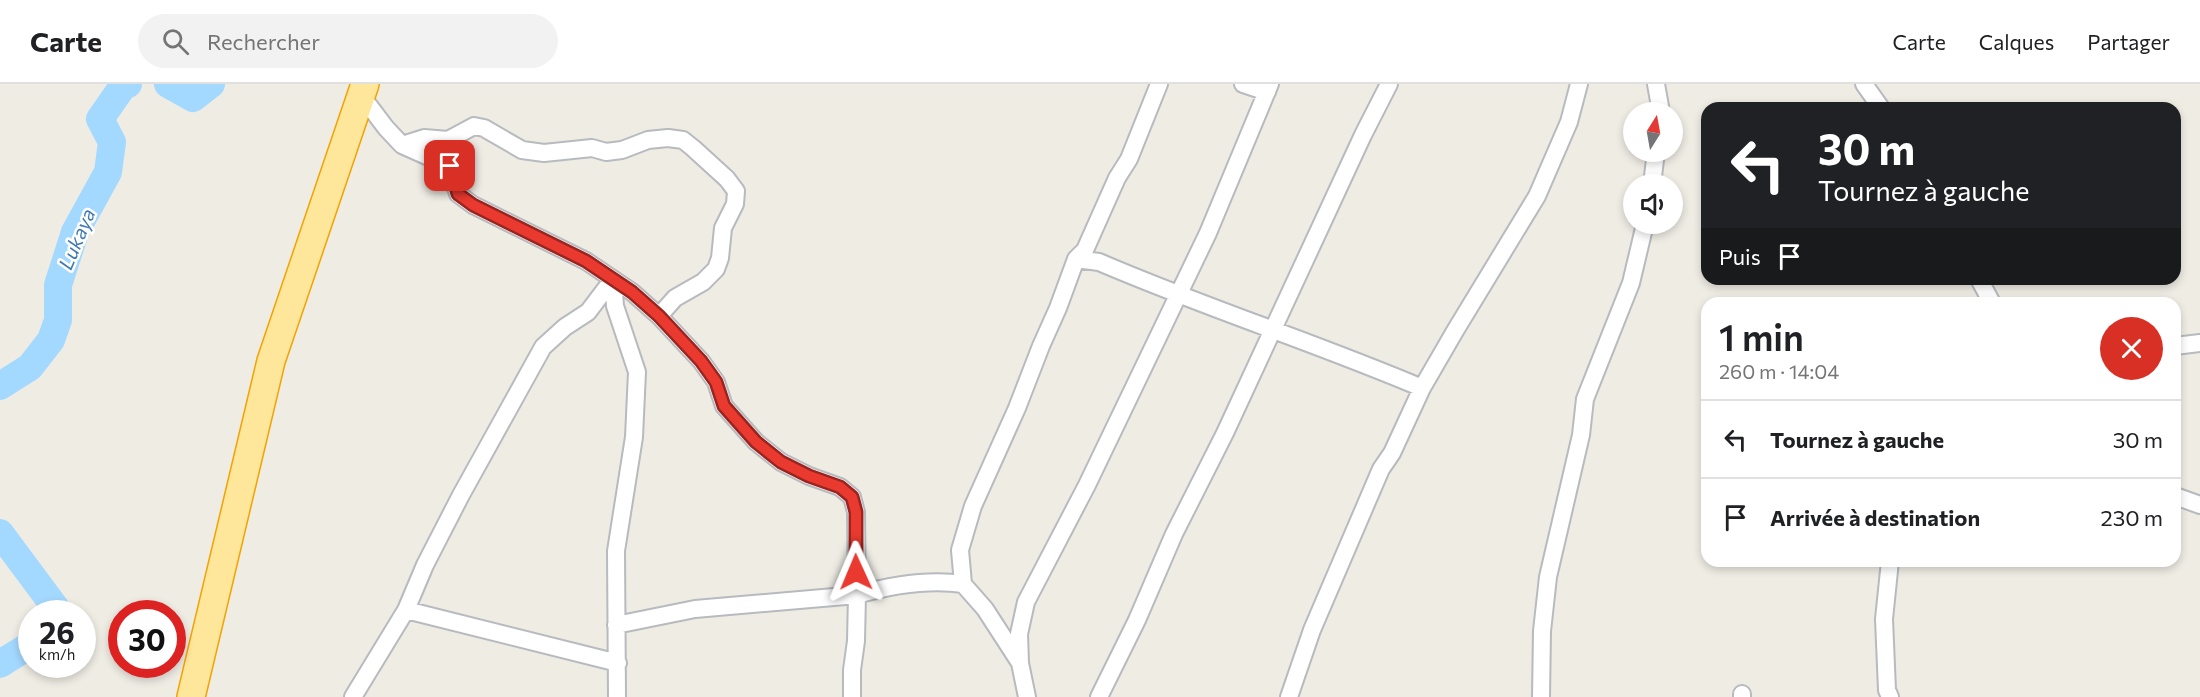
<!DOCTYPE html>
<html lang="fr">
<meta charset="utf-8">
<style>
body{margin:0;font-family:Commissioner,sans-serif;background:#f2f2f2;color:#202124;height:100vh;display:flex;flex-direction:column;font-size:22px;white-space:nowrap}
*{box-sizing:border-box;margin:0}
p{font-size:20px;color:#757577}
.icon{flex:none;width:33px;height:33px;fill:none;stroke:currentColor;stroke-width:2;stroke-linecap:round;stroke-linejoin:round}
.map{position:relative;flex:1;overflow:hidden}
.side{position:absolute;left:1701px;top:213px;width:480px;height:270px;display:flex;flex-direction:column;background:#fff;border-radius:18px;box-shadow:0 3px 9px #0003}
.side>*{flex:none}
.guide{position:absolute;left:1701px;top:18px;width:480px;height:183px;border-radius:18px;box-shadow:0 3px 9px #0003;background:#202124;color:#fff;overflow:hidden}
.needle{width:39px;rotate:11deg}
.tools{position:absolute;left:1623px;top:18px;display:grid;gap:12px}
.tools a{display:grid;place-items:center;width:60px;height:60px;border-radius:50%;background:#fff;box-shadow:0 3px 9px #0003;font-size:30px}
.speed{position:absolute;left:18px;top:516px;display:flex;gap:12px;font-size:30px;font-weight:700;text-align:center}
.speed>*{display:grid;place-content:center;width:78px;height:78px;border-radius:50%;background:#fff;box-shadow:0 3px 9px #0003;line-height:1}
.speed small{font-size:15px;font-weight:400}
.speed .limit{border:9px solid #d22;background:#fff;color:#111}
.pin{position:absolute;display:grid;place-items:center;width:51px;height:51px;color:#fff;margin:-26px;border-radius:12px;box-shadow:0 3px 9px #0006}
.me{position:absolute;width:66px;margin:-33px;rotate:359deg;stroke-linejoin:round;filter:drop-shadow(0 0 4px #0008)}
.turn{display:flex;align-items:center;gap:21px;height:126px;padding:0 18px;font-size:27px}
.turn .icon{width:78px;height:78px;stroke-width:2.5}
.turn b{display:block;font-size:42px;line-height:51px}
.then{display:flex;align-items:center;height:57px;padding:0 18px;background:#0003;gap:12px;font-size:22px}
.round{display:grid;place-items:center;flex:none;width:63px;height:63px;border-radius:32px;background:#f2f2f2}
.summary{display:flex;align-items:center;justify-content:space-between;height:102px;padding:0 18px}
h1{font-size:36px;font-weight:600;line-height:45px}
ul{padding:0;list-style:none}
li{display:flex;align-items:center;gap:18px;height:78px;padding:0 18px;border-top:2px solid #e0e0e0}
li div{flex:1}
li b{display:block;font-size:22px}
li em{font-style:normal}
header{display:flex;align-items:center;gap:36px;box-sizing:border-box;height:84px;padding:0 30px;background:#fff;border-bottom:2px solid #e0e0e0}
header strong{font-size:28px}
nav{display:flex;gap:33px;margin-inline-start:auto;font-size:21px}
.search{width:420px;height:54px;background:#f2f2f2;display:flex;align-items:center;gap:15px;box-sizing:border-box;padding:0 21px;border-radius:33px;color:#757577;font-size:22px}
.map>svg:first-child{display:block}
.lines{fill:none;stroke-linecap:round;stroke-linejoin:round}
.river{stroke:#a4d9ff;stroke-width:28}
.minor-casing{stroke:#b7babe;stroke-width:20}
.trunk-casing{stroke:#f3a200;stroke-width:30}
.minor{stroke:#fff;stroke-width:16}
.trunk{stroke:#fee69b;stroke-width:27}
.route-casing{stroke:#98251f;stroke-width:15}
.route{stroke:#ea392f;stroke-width:10}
.labels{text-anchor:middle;stroke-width:5;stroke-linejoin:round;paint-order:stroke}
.water-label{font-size:20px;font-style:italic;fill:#407ab2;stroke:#fff}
</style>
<header>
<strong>Carte</strong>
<div class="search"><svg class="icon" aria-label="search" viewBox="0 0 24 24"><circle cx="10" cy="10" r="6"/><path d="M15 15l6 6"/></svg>Rechercher</div>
<nav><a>Carte</a><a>Calques</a><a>Partager</a></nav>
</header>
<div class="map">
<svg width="2200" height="613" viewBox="0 0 2200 613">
<rect width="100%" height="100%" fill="#efece4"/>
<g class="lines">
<path class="river" d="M168,0L193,14L211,0
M0,302L30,283L51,256L58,236V201L75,148L108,88L112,58L100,35L123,2L128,0
M0,449L55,523L51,530
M0,580L32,560"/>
<g class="minor-casing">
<path id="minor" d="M1243,0L1267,8
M1656,0L1661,28
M1864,0L1881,24
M361,11L386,44L402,61L449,82L458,110L473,121L586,177L632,208L659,232L701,277L716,298L724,322L756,358L781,378L809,392L840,403L852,413L856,428L857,511L856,557L852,586V613
M402,61L424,54L448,56L474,42L484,44L522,66L544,69L592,64L606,68L622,66L648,56L668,54L683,56L693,64L727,95L736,107L735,120L723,144L720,174L716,185L703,198L675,214L659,232
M1652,100L1656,68
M1076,175L1099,178C1206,224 1316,259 1422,304
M613,195L615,222L637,288L634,353L616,467L617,613
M1979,195L1992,219
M2175,262L2200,259
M2175,412L2200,421
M963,500L960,466L973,422L1017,324L1041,262L1058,224L1076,175L1085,166L1117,94L1129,75L1159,0
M406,526L618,579
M616,541L695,525L857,511C892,501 927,495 963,500L985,525L1020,579
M353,613L406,526L425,481L461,411L543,263L565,243L588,228L613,195
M1027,613L1020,579L1019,550L1026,518L1087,401L1208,149L1270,0
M1099,613L1137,536L1174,450L1225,349L1363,51L1389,0
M1289,613L1312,546L1381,385L1392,369L1422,304L1455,247L1537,112L1569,38L1579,0
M1541,613L1542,547L1548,493L1581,351L1585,315L1631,199L1645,140
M1742,613V610
M1890,613L1887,606L1884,535L1890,477"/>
</g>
<g class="trunk-casing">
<path id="trunk" d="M191,613L271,277L365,0"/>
</g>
<use href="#minor" class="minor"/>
<use href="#trunk" class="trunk"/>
</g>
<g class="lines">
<g class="route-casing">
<path id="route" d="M450,82L458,110L473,121L586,177L632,208L659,232L701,277L716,298L724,322L756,358L781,378L809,392L840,403L852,413L856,428V488"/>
</g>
<use href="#route" class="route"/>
</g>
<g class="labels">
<g class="water-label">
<text transform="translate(77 155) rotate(-67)" y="7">Lukaya</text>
</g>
</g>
</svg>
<div class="tools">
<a><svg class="needle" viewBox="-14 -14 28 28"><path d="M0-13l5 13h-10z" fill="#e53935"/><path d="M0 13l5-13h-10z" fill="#757577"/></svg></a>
<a><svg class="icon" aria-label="sound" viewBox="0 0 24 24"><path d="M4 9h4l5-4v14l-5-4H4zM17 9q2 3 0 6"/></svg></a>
</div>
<div class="speed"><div>26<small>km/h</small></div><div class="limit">30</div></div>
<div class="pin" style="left:450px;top:82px;background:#d93025"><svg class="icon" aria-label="arrive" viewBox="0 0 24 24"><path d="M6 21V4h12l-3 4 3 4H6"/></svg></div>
<svg class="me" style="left:856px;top:488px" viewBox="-20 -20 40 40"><path d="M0-17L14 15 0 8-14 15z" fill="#ea392f" stroke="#fff" stroke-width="4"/></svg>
<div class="guide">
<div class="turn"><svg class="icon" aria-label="left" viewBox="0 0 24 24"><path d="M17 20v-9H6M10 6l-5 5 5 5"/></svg><div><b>30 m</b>Tournez à gauche</div></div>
<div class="then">Puis<svg class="icon" aria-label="arrive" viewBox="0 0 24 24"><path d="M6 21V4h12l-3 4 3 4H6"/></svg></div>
</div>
<section class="side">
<div class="summary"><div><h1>1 min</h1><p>260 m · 14:04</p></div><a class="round" style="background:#d93025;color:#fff"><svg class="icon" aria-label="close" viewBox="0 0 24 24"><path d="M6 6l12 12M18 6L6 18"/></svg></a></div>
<ul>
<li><svg class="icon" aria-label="left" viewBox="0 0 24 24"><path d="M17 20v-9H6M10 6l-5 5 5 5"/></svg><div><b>Tournez à gauche</b></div><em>30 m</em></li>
<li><svg class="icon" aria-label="arrive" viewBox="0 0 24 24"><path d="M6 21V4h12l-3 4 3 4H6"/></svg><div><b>Arrivée à destination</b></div><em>230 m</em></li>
</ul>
</section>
</div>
